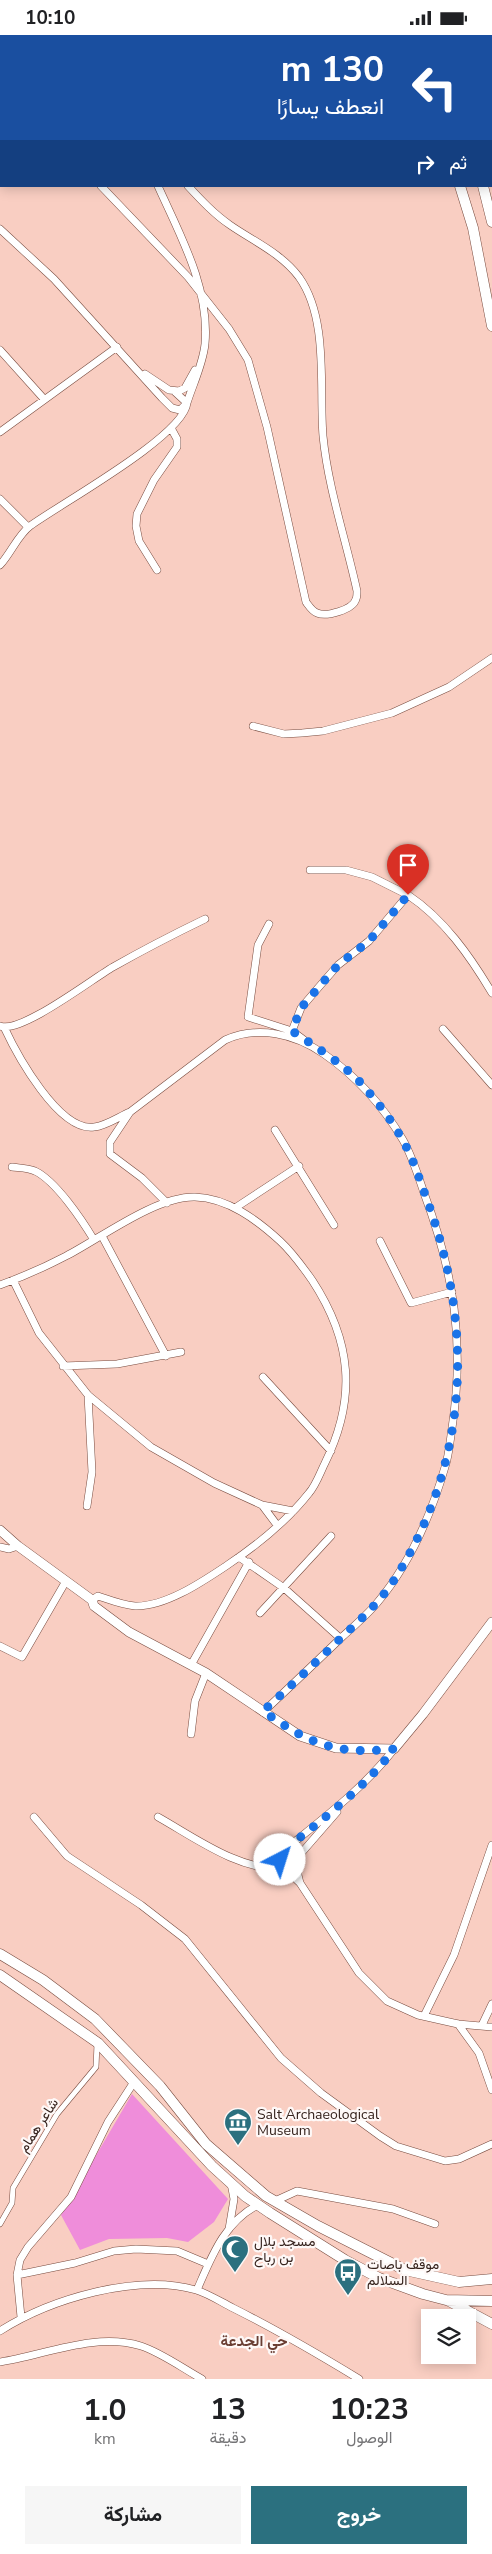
<!DOCTYPE html>
<html lang="ar">
<meta charset="utf-8">
<style>
body{margin:0;font-family:"Nunito Sans",Vazirmatn,sans-serif;background:#f6f6f6;color:#202124;direction:rtl;height:100vh;display:flex;flex-direction:column;font-size:19px;white-space:nowrap}
*{box-sizing:border-box;margin:0}
p{font-size:16px;color:#757577}
.icon{flex:none;width:28px;height:28px;fill:none;stroke:currentColor;stroke-width:2;stroke-linecap:round;stroke-linejoin:round}
.map{position:relative;height:2344px;overflow:hidden;direction:ltr}
.side{display:flex;flex-direction:column;background:#fff;flex:1}
.side>*{flex:none}
.hud{position:absolute;left:0px;top:0px;width:492px;height:152px;box-shadow:0 2px 12px #0003;direction:rtl;background:#1a4fa0;color:#fff;overflow:hidden}
.tools{position:absolute;left:421px;top:2274px;display:grid;gap:10px}
.tools a{display:grid;place-items:center;width:55px;height:55px;border-radius:0px;background:#fff;box-shadow:0 2px 12px #0003;font-size:25px}
.pin{position:absolute;display:grid;place-items:center;width:42px;height:42px;color:#fff;margin:-51px -21px;border-radius:50% 50% 50% 0;rotate:-45deg;box-shadow:0 0 5px #0007}
.pin .icon{rotate:45deg}
.me{position:absolute;width:55px;margin:-28px;rotate:40deg;stroke-linejoin:round;filter:drop-shadow(0 0 4px #0008)}
.turn{display:flex;align-items:center;gap:18px;height:105px;padding:0 25px;font-size:22px}
.turn .icon{width:65px;height:65px;stroke-width:2.5}
.turn b{display:block;font-size:35px;line-height:42px}
.then{display:flex;align-items:center;height:48px;padding:0 25px;background:#0003;gap:10px;font-size:19px}
.eta{display:flex;justify-content:space-evenly;align-items:center;height:85px;text-align:center}
.eta b{font-size:30px;font-weight:700;line-height:35px}
.action{display:flex;gap:10px;margin-top:auto;padding:10px 25px}
.action a{flex:1;height:58px;border-radius:0px;background:#2b707f;color:#fff;font-size:20px;font-weight:700;line-height:58px;text-align:center}
.action a+a{background:#f6f6f6;color:#202124}
.status{display:flex;justify-content:space-between;align-items:center;height:35px;padding:0 25px;background:#fff;direction:ltr}
.status svg{height:14px;fill:currentColor}
.map>svg:first-child{display:block}
.park{fill:#ef8dda}
.lines{fill:none;stroke-linecap:round;stroke-linejoin:round}
.pedestrian-casing{stroke:#784b3f;stroke-width:6}
.minor-casing{stroke:#784b3f;stroke-width:8}
.tertiary-casing{stroke:#784b3f;stroke-width:10}
.secondary-casing{stroke:#784b3f;stroke-width:11}
.pedestrian{stroke:#fff;stroke-width:5}
.minor{stroke:#fff;stroke-width:7}
.tertiary{stroke:#fff;stroke-width:9}
.secondary{stroke:#fff;stroke-width:10}
.route{stroke:#1a73e8;stroke-width:9;stroke-dasharray:0 16.2}
.labels{text-anchor:middle;stroke-width:4.5;stroke-linejoin:round;paint-order:stroke}
.poi-label{font-size:14px;fill:#36231d;stroke:#fef8f7;text-anchor:start}
.street-label{font-size:14px;fill:#36231d;stroke:#fef8f7}
.neighbourhood-label{font-size:15px;font-weight:bold;fill:#6a3e33;stroke:#fef8f7}
</style>
<div class="status"><b>10:10</b><svg viewBox="0 0 49 12"><path d="M0 12V9h3v3zM5 12V6h3v6zM10 12V3h3v9zM15 12V0h3v12zM26 1h20v11H26zM47 4h2v5h-2z"/></svg></div>
<div class="map">
<svg width="492" height="2344" viewBox="0 0 492 2344">
<rect width="100%" height="100%" fill="#f9cec2"/>
<path class="park" d="M132,2059L228,2164L214,2187L188,2207L167,2203L109,2204L80,2215L61,2180Z"/>
<g class="lines">
<g class="pedestrian-casing">
<path id="pedestrian" d="M0,2189L12,2168L13,2153L57,2079L96,2032L97,2009"/>
</g>
<g class="minor-casing">
<path id="minor" d="M53,0L54,1
M101,151L188,242L229,294L248,325L267,392L306,567C309,571 312,576 317,578C326,582 353,575 356,564C357,562 357,559 357,556C346,505 328,453 323,401C319,352 329,284 299,242C281,218 253,206 230,190C214,179 201,165 188,151
M0,194L54,244L162,363L172,373L180,375L187,368C193,349 203,329 205,309C210,253 180,200 158,151
M0,315L44,364
M145,339L169,355L179,356L185,353L195,335
M0,397L117,312
M0,464L28,492
M0,530C11,518 18,500 30,491C60,469 184,401 187,368L174,356
M157,535L139,506L136,491L137,479L154,445L177,412V404L171,393
M253,691L284,699L302,698L323,696L392,678L449,652L492,623
M310,835H346L372,842L408,860
M269,889L258,910L248,982L292,996L304,1005
M0,991C21,999 92,944 113,932C143,915 174,899 205,884
M4,992C17,1020 59,1097 94,1092C106,1091 120,1081 130,1077
M443,994L492,1050
M292,996L301,973L318,953L338,930L369,906L408,860C444,884 470,921 492,958
M275,1095L334,1190
M12,1132C20,1133 28,1133 35,1136C56,1146 82,1185 94,1205
M167,1168L142,1143L110,1119V1107L130,1077L225,1005C258,990 295,999 324,1019C356,1041 383,1071 403,1105C412,1121 418,1140 424,1158C454,1238 465,1308 452,1393C450,1406 449,1420 445,1432C431,1480 409,1530 377,1568C367,1580 354,1591 342,1602C316,1627 290,1652 263,1677
M235,1173L299,1131
M102,1201L166,1321
M380,1206L411,1268L452,1257
M13,1245L39,1298L88,1360L151,1412L214,1448L262,1470L293,1476
M0,1250C22,1242 45,1232 66,1221C101,1203 156,1161 195,1162C228,1163 257,1185 280,1206C293,1218 302,1231 312,1245C352,1306 357,1363 325,1428C320,1438 316,1450 309,1458C287,1486 256,1511 226,1531C202,1547 165,1572 135,1571C122,1570 110,1565 98,1561L92,1565
M63,1331L117,1329L181,1317
M263,1342L331,1416
M262,1470L277,1490
M87,1471L92,1437L88,1360
M0,1512L9,1514L18,1511
M239,1522L284,1553L340,1603
M260,1578L331,1501
M0,1611L22,1622L66,1546
M191,1630L249,1527
M191,1699L195,1666L206,1638
M394,1714C363,1754 321,1785 282,1817L281,1830L300,1848L359,1938L387,1966L418,1980L458,1989L492,1992
M34,1782L67,1821L141,1870L185,1904L281,2023L321,2058L380,2101L396,2111L445,2126L459,2124L492,2109
M158,1782C197,1804 238,1835 284,1834
M300,1848L296,1832L297,1823L337,1777
M424,1981L454,1920L492,1810
M458,1989L479,2018L492,2055
M482,1990L492,1969
M275,2166L297,2156L393,2174L435,2189
M229,2194L234,2164L231,2148
M17,2240L75,2228L114,2216L136,2214L177,2216L208,2229
M197,2255C211,2223 224,2187 258,2170
M21,2282L17,2240L20,2225L28,2212L71,2162L108,2087L134,2047
M0,2296C50,2264 137,2238 196,2255C209,2259 221,2267 233,2273C277,2295 318,2319 359,2344
M0,2327C45,2320 95,2297 141,2311C162,2318 182,2333 202,2344"/>
</g>
<g class="tertiary-casing">
<path id="tertiary" d="M0,1495L18,1511L92,1565L94,1571L129,1597L206,1638L300,1701L336,1713L394,1714L423,1679L492,1587"/>
</g>
<g class="secondary-casing">
<path id="secondary" d="M299,0L301,1
M340,0L342,1
M460,151L473,193L492,291
M483,151L492,187
M0,1919L43,1945L95,1984L160,2051L206,2109L266,2161L318,2191L405,2235L459,2247L492,2244
M0,1940L98,2008L212,2131L245,2161L270,2178L345,2225L379,2243L423,2259L446,2265L492,2266
M449,2266L492,2289"/>
</g>
<use href="#pedestrian" class="pedestrian"/>
<use href="#minor" class="minor"/>
<use href="#tertiary" class="tertiary"/>
<use href="#secondary" class="secondary"/>
</g>
<g class="lines">
<path class="route" d="M280,1825L282,1817C321,1785 364,1754 394,1714C335,1720 310,1709 263,1676C290,1652 316,1627 342,1602C362,1583 382,1565 396,1542C470,1423 474,1291 426,1162C419,1143 413,1123 403,1106C392,1085 375,1064 360,1047C344,1030 312,1009 292,996L301,973L318,953L338,930L369,906L408,860"/>
</g>
<defs>
<g id="museum-pin" transform="scale(1.4375)"><path d="M0 17L-7.5 6A9.5 9.5 0 1 1 7.5 6Z" fill="#2b707f" stroke="#fef8f7"/><path d="M0-6L6-3V-2H-6V-3ZM-5-1h2V3h-2ZM-1-1h2V3h-2ZM3-1h2V3H3ZM-6 4H6V6H-6Z" fill="#fff"/></g>
<g id="mosque-pin" transform="scale(1.4375)"><path d="M0 17L-7.5 6A9.5 9.5 0 1 1 7.5 6Z" fill="#2b707f" stroke="#fef8f7"/><path d="M3.5-4.9A6 6 0 1 0 3.5 4.9A5 5 0 1 1 3.5-4.9Z" fill="#fff"/></g>
<g id="bus-pin" transform="scale(1.4375)"><path d="M0 17L-7.5 6A9.5 9.5 0 1 1 7.5 6Z" fill="#2b707f" stroke="#fef8f7"/><path d="M-5-6H5V4H4V6H2V4H-2V6H-4V4H-5ZM-3.5-4V0h7V-4ZM-3.5 1.2v1.5H-2V1.2ZM2 1.2v1.5H3.5V1.2Z" fill="#fff"/></g>
</defs>
<g fill-rule="evenodd">
<use href="#museum-pin" x="238" y="2087"/>
<use href="#mosque-pin" x="235" y="2214"/>
<use href="#bus-pin" x="348" y="2237"/>
</g>
<g class="labels">
<g class="poi-label">
<text x="257" y="2084">Salt Archaeological<tspan x="257" dy="16">Museum</tspan></text>
<text x="254" y="2211">مسجد بلال<tspan x="254" dy="16">بن رباح</tspan></text>
<text x="367" y="2234">موقف باصات<tspan x="367" dy="16">السلالم</tspan></text>
</g>
<g class="street-label">
<text transform="translate(38 2090) rotate(-57)" y="5">شاعر همام</text>
</g>
<g class="neighbourhood-label">
<text x="254" y="2311">حي الجدعة</text>
</g>
</g>
</svg>
<div class="tools">
<a><svg class="icon" aria-label="layers" viewBox="0 0 24 24"><path d="M12 4l9 5-9 5-9-5zM3 14l9 5 9-5"/></svg></a>
</div>
<div class="pin" style="left:408px;top:860px;background:#d93025"><svg class="icon" aria-label="arrive" viewBox="0 0 24 24"><path d="M6 21V4h12l-3 4 3 4H6"/></svg></div>
<svg class="me" style="left:280px;top:1825px" viewBox="-20 -20 40 40"><circle r="19" fill="#fff"/><path d="M0-13L10 11 0 6-10 11z" fill="#1a73e8"/></svg>
<div class="hud">
<div class="turn"><svg class="icon" aria-label="left" viewBox="0 0 24 24"><path d="M17 20v-9H6M10 6l-5 5 5 5"/></svg><div><b>130 m</b>انعطف يسارًا</div></div>
<div class="then">ثم<svg class="icon" aria-label="right" viewBox="0 0 24 24"><path d="M7 20v-9h11M14 6l5 5-5 5"/></svg></div>
</div>
</div>
<section class="side">
<div class="eta">
<div><b>10:23</b><p>الوصول</p></div>
<div><b>13</b><p>دقيقة</p></div>
<div><b>1.0</b><p>km</p></div>
</div>
<div class="action"><a>خروج</a><a>مشاركة</a></div>
</section>
